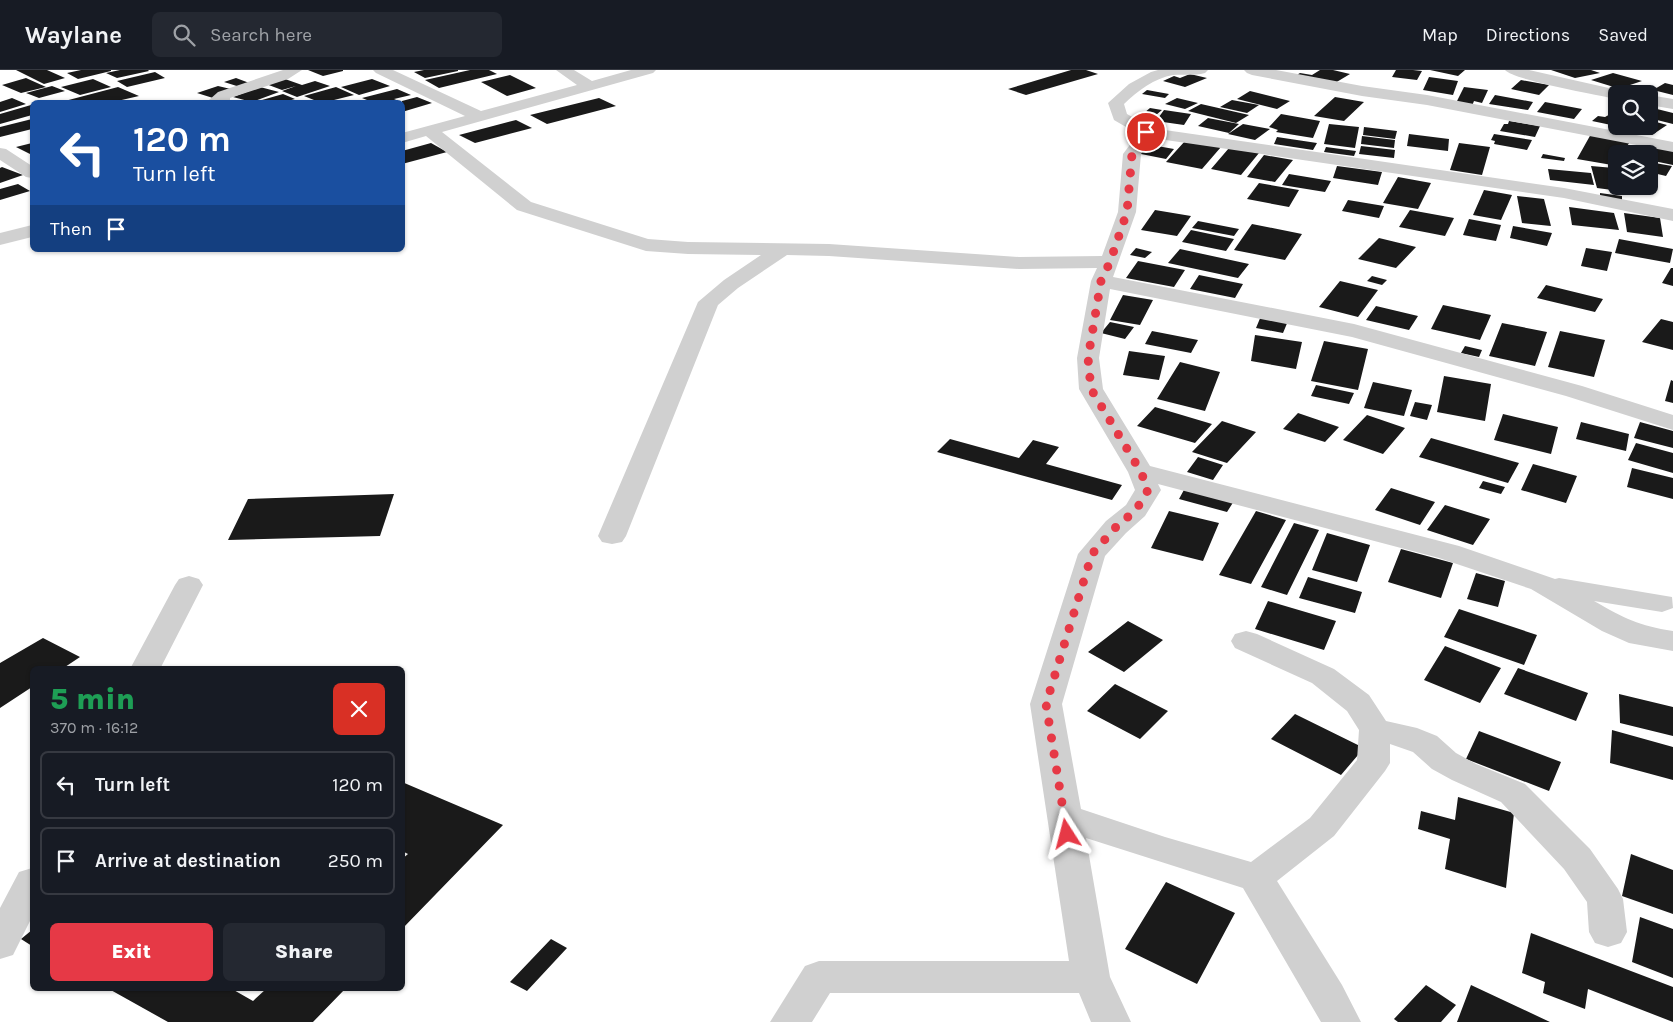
<!DOCTYPE html>
<meta charset="utf-8">
<style>
body{margin:0;font-family:Karla,sans-serif;background:#242831;color:#f1f3f6;height:100vh;display:flex;flex-direction:column;font-size:19px;white-space:nowrap}
*{box-sizing:border-box;margin:0}
p{font-size:16px;color:#9ea1a6}
.icon{flex:none;width:28px;height:28px;fill:none;stroke:currentColor;stroke-width:2;stroke-linecap:round;stroke-linejoin:round}
.map{position:relative;flex:1;overflow:hidden}
.sheet{position:absolute;left:30px;top:596px;width:375px;height:325px;display:flex;flex-direction:column;background:#171b24;border-radius:8px;box-shadow:0 1px 4px #0004}
.sheet>*{flex:none}
.top-card{position:absolute;left:30px;top:30px;width:375px;height:152px;border-radius:8px;box-shadow:0 1px 4px #0004;background:#1a4fa0;color:#fff;overflow:hidden}
.fabs{position:absolute;left:1608px;top:15px;display:grid;gap:10px}
.fabs a{display:grid;place-items:center;width:50px;height:50px;border-radius:8px;background:#171b24;box-shadow:0 1px 4px #0004;font-size:25px}
.pin{position:absolute;display:grid;place-items:center;width:42px;height:42px;color:#fff;margin:-21px;border:2px solid #fff;border-radius:50%;box-shadow:0 1px 5px #0007}
.me{position:absolute;width:55px;margin:-28px;rotate:351deg;stroke-linejoin:round;filter:drop-shadow(0 0 4px #0008)}
.turn{display:flex;align-items:center;gap:18px;height:105px;padding:0 20px;font-size:22px}
.turn .icon{width:65px;height:65px;stroke-width:2.5}
.turn b{display:block;font-size:35px;line-height:42px}
.then{display:flex;align-items:center;height:48px;padding:0 20px;background:#0003;gap:10px;font-size:19px}
.round{display:grid;place-items:center;flex:none;width:52px;height:52px;border-radius:8px;background:#242831}
.overview{display:flex;align-items:center;justify-content:space-between;height:85px;padding:0 20px}
h1{font-size:30px;font-weight:800;line-height:38px;color:#1e9e55}
.button{display:flex;gap:10px;margin-top:auto;padding:10px 20px}
.button a{flex:1;height:58px;border-radius:8px;background:#e63946;color:#fff;font-size:20px;font-weight:800;line-height:58px;text-align:center}
.button a+a{background:#242831;color:#f1f3f6}
ul{padding:0;list-style:none}
li{display:flex;align-items:center;gap:15px;height:68px;margin:0 10px 8px;padding:0 10px;border:2px solid #363941;border-radius:8px}
li div{flex:1}
li b{display:block;font-size:19px}
li em{font-style:normal}
header{display:flex;align-items:center;gap:30px;box-sizing:border-box;height:70px;padding:0 25px;background:#171b24;border-bottom:1px solid #363941}
header strong{font-size:24px}
nav{display:flex;gap:28px;margin-inline-start:auto;font-size:18px}
.search{width:350px;height:45px;background:#242831;display:flex;align-items:center;gap:12px;box-sizing:border-box;padding:0 18px;border-radius:8px;color:#9ea1a6;font-size:19px}
.map>svg:first-child{display:block}
.building{fill:#1a1a1a}
.lines{fill:none;stroke-linecap:round;stroke-linejoin:round}
.minor{fill:#d0d0d0;fill-rule:evenodd}
.route{stroke:#e63946;stroke-width:9;stroke-dasharray:0 16.2}
</style>
<header>
<strong>Waylane</strong>
<div class="search"><svg class="icon" aria-label="search" viewBox="0 0 24 24"><circle cx="10" cy="10" r="6"/><path d="M15 15l6 6"/></svg>Search here</div>
<nav><a>Map</a><a>Directions</a><a>Saved</a></nav>
</header>
<div class="map">
<svg width="1673" height="952" viewBox="0 0 1673 952">
<rect width="100%" height="100%" fill="#fff"/>
<path class="building" d="M16,0H47L65,8L44,14Z
M81,0H111V1L78,9L67,3Z
M120,0H148L149,1L117,8L106,3Z
M308,0H343V1L323,6Z
M424,0H458V1L425,8L414,2Z
M470,0H489L497,4L439,18L425,10Z
M1071,0H1086L1098,4L1026,25L1008,19Z
M1320,0H1333L1350,4L1335,13L1295,6L1300,3L1312,5Z
M1396,0H1413L1422,1L1417,10L1392,7Z
M1430,0H1465L1458,6Z
M1551,0H1591L1600,3L1575,8Z
M155,2L165,8L127,17L117,11Z
M1613,3L1642,11L1621,18L1625,19L1620,20L1614,19L1617,18L1591,10Z
M1190,4L1207,8L1185,17L1163,11L1174,6L1180,8Z
M510,5L536,18L507,26L481,12Z
M1429,7L1458,11L1453,25L1423,20Z
M26,8L46,17L21,23L2,15Z
M236,8L252,14L240,17L224,12Z
M93,9L111,17L80,25L61,17Z
M285,9L302,15L315,11L330,16L297,27L282,21L296,16L282,20L266,14Z
M372,9L390,16L359,25L341,17Z
M1521,10L1549,15L1539,25L1511,19Z
M1665,13L1673,15V25L1653,20Z
M52,16L65,21L39,28L26,23Z
M218,16L235,20L213,28L197,23Z
M118,17L139,26L113,32H61Z
M260,17L279,22L252,32L233,27Z
M336,17L354,25L326,32H319L304,26Z
M1464,17L1488,20L1482,33L1474,31L1472,36L1456,33Z
M397,19L411,25L394,29L401,32H372L362,28Z
M1147,20L1169,24L1165,28L1142,24Z
M1250,21L1290,31L1277,39L1237,29Z
M283,24L295,29L284,32H255Z
M1495,25L1533,32L1528,40L1489,34Z
M417,27L432,33L402,42V31Z
M1335,27L1364,32L1344,51L1314,46Z
M12,28L26,34L0,42V32Z
M599,28L616,36L547,54L530,45Z
M1177,28L1198,33L1185,39L1165,34Z
M1232,30L1259,35L1247,43L1220,37Z
M1545,32L1582,39L1574,49L1537,42Z
M1201,34L1249,45L1236,53L1188,41Z
M31,35L32,45L0,54V44Z
M1150,38L1162,40L1156,45L1144,43Z
M1653,38L1673,43V54L1649,48V41Z
M1164,40L1191,44L1184,55L1156,51Z
M1614,42H1616V56L1592,51L1598,46L1605,47Z
M1281,44L1320,51L1313,68L1276,62L1278,60L1269,57Z
M1208,48L1239,54L1229,63L1198,56Z
M32,49V59L0,67V57Z
M516,50L532,58L475,73L459,65Z
M1649,50L1667,55L1652,65L1641,63L1638,65L1619,61L1622,59L1619,58L1621,56H1649Z
M1509,51L1540,56L1535,67L1500,61L1504,54H1508Z
M1243,54L1270,59L1255,70L1228,64Z
M1329,54L1359,57L1355,78L1324,74Z
M1364,57L1397,61L1395,69L1363,65Z
M1409,64L1449,69L1448,81L1407,76Z
M1494,64L1532,70L1527,80L1494,74L1495,71L1491,70Z
M1591,64L1630,72L1621,84H1616V90L1612,95L1577,89Z
M1362,66L1395,70L1394,78L1361,74Z
M1277,67L1317,73L1313,80L1274,74Z
M1185,71L1221,77L1202,99L1166,92Z
M32,73V85L16,77Z
M431,73L447,82L402,94V81Z
M1459,73L1490,77L1482,105L1450,100Z
M1146,74L1174,79L1166,89L1136,83Z
M1649,75L1673,80V95L1649,90V84H1642Z
M1361,76L1395,80L1394,88L1359,84Z
M1326,77L1356,81L1354,86L1324,82Z
M1229,78L1259,83L1241,105L1211,99Z
M1543,84L1565,88L1564,91L1541,88Z
M1264,85L1293,90L1275,112L1247,107Z
M1649,92L1672,96L1666,106L1649,102Z
M1337,96L1382,102L1378,115L1333,108Z
M1591,96L1614,98L1616,116H1619L1620,121L1597,118Z
M2,97L23,105L0,113V98Z
M1548,99L1591,103L1594,115L1550,110Z
M1289,104L1331,111L1325,122L1282,115Z
M1398,107L1431,113L1418,139L1383,133Z
M1259,113L1299,120L1289,137L1247,129Z
M18,114L30,121L0,130V119Z
M1484,120L1512,125L1501,150L1473,145Z
M1600,123L1622,126V132L1600,129Z
M1517,126L1544,129L1551,156L1522,153Z
M1348,130L1384,136L1379,148L1342,141Z
M1569,137L1614,143L1619,160L1572,155Z
M1155,140L1191,146L1177,166L1141,160Z
M1410,140L1454,148L1445,166L1399,157Z
M1624,143L1660,148L1663,167L1627,162Z
M1469,149L1501,155L1496,171L1463,165Z
M1198,151L1239,159L1234,166L1192,158Z
M1252,154L1302,164L1285,190L1234,180Z
M1513,156L1552,163L1547,176L1510,168Z
M1191,160L1234,169L1226,181L1182,172Z
M1379,168L1416,177L1396,198L1358,189Z
M1619,169L1673,179L1670,193L1615,183Z
M1136,178L1152,182L1145,188L1130,185Z
M1586,178L1612,182L1607,201L1581,196Z
M1180,179L1249,194L1238,208L1168,193Z
M1138,191L1185,200L1174,217L1126,208Z
M1671,198H1673V216L1662,213Z
M1199,205L1243,214L1235,228L1190,219Z
M1372,206L1387,210L1382,215L1367,211Z
M1340,211L1378,220L1358,247L1319,237Z
M1546,215L1603,229L1595,242L1537,228Z
M1123,225L1153,230L1140,255L1110,250Z
M1443,235L1491,245L1480,270L1431,259Z
M1376,236L1418,246L1409,260L1366,250Z
M1261,246L1288,251L1283,263L1256,258Z
M1661,249L1673,252V280L1642,272Z
M1110,252L1134,257L1125,269L1101,263Z
M1502,253L1547,262L1535,296L1489,286Z
M1152,261L1198,270L1191,283L1145,274Z
M1560,261L1605,270L1594,307L1548,297Z
M1255,265L1302,272L1296,299L1251,291Z
M1324,271L1368,279L1358,320L1311,311Z
M1465,276L1482,280L1479,287L1461,283Z
M1129,281L1165,286L1159,310L1123,305Z
M1180,292L1220,302L1205,341L1157,329Z
M1444,306L1491,314L1485,351L1437,342Z
M1671,310L1673,311V333L1665,331Z
M1373,312L1412,320L1404,346L1364,338Z
M1316,315L1354,323L1349,334L1311,326Z
M1415,332L1432,335L1427,350L1410,346Z
M1155,337L1212,354L1195,373L1137,356Z
M1298,343L1339,357L1325,372L1283,359Z
M1503,344L1558,357L1551,384L1494,370Z
M1367,345L1405,358L1383,384L1343,370Z
M1222,351L1256,362L1227,393L1192,382Z
M1581,352L1629,364L1626,381L1576,369Z
M1640,352L1673,361V378L1634,368Z
M1431,368L1519,393L1508,413L1419,387Z
M950,369L1019,388L1033,370L1059,377L1046,394L1122,415L1112,430L937,382Z
M1636,373L1673,383V403L1628,390Z
M1198,387L1223,395L1213,410L1187,402Z
M1533,394L1577,406L1566,433L1521,420Z
M1632,398L1673,408V429L1627,417Z
M1483,411L1505,417L1501,424L1479,418Z
M1185,418L1234,431L1227,442L1179,429Z
M1391,418L1435,432L1420,455L1375,440Z
M394,424L380,466L228,470L248,429Z
M1445,435L1490,449L1473,475L1427,460Z
M1169,441L1219,453L1203,491L1151,478Z
M1256,441L1286,450L1251,514L1219,505Z
M1294,453L1319,460L1287,525L1261,517Z
M1327,463L1370,475L1357,512L1312,500Z
M1401,479L1453,493L1441,528L1388,512Z
M1476,503L1505,511L1498,537L1467,529Z
M1308,507L1362,522L1355,543L1299,528Z
M1268,531L1336,551L1324,580L1255,559Z
M1459,539L1537,565L1524,595L1444,567Z
M1128,551L1163,570L1124,602L1088,582Z
M43,568L80,587L62,599H32V617L0,638V593Z
M1445,576L1501,598L1480,633L1424,610Z
M1518,598L1588,623L1576,651L1504,624Z
M1115,614L1168,641L1140,669L1087,641Z
M1619,624L1673,637V666L1620,653Z
M1295,644L1364,678L1341,705L1271,669Z
M1612,660L1673,677V710L1610,693Z
M1479,661L1561,692L1549,721L1466,689Z
M402,712L503,755L402,859V789L408,784L402,781Z
M1458,727L1514,743L1506,818L1445,799L1450,769L1418,759L1421,741L1455,750Z
M1631,784L1673,800V844L1622,826Z
M1166,812L1235,843L1197,914L1125,879Z
M1640,847L1673,859V908L1632,892Z
M32,860V876L21,869Z
M1531,863L1673,917V952L1588,919L1585,939L1543,923L1545,912L1522,903Z
M551,869L567,878L527,921L510,912Z
M1426,915L1456,935L1441,952H1398L1394,949Z
M1471,915L1550,952H1457Z
M109,919H232L253,931L266,919H345L313,952H168Z"/>
<g class="lines">
<path class="minor" d="M283,0H302L288,9L230,28V32H211L209,30L218,22Z
M373,0H393L481,41L577,15L556,0H574L592,11L631,0H656L653,3L442,62L531,132L648,169L688,172L829,174L1019,187L1102,186L1118,142L1123,84L1138,64L1114,50L1108,33L1129,14L1151,2L1158,0H1208L1205,3C1194,6 1184,4 1173,5C1155,8 1137,21 1124,34L1127,44L1151,58L1564,118L1673,139V151L1564,128L1152,68L1141,84L1136,142L1113,207L1354,254L1582,316L1673,345V360L1566,326L1352,267L1110,219L1099,288L1103,319L1150,396L1459,476L1555,509L1559,508L1672,527L1673,538L1662,542L1594,531C1624,548 1639,556 1673,561V581L1629,573L1602,561L1531,519L1439,488L1158,414L1161,420L1145,446L1126,463L1105,486L1062,634L1081,739L1165,767L1251,792L1310,748L1357,690L1359,660L1347,641L1312,613L1235,578L1231,571L1235,564L1246,561L1257,564L1334,599L1369,625L1386,651L1417,658L1437,666L1456,683L1476,694L1525,714L1590,779L1618,819L1623,829L1627,862L1621,873L1608,877L1595,873L1589,862L1587,832L1564,799L1501,732L1452,710L1432,699L1413,682L1390,674V693L1385,701L1334,766L1277,811L1342,915L1361,952H1321L1243,818L1086,768L1110,907L1131,952H1091L1079,923H830L812,952H770L805,896L819,891H1069L1030,634L1078,484L1106,451L1126,435L1135,420L1128,402L1079,319L1077,288L1091,211L1097,198L1019,199L829,186L787,185L738,218L718,235L626,466L622,472L612,474L602,472L598,466L698,232L724,210L761,185L688,184L646,181L517,140L426,66L402,73V63L465,46L376,3Z
M1244,0H1276L1362,16L1427,25L1673,72V82L1427,35L1362,26L1252,5L1247,3Z
M1505,0H1529L1622,21L1624,24H1616V29C1599,25 1513,10 1505,0Z
M1649,25L1673,29V39L1649,35Z
M0,78L6,79L32,96V108L26,107L0,90Z
M32,155V167L0,175V163Z
M189,506L199,509L203,515L160,599H130L175,515L179,509Z
M32,798V847L13,885L0,889V838L19,802Z"/>
</g>
<g class="lines">
<path class="route" d="M1067,764L1046,634L1092,484L1116,457L1136,440L1148,420L1141,402L1091,319L1088,288L1101,211L1110,192L1127,142L1132,84L1146,62"/>
</g>
</svg>
<div class="fabs">
<a><svg class="icon" aria-label="search" viewBox="0 0 24 24"><circle cx="10" cy="10" r="6"/><path d="M15 15l6 6"/></svg></a>
<a><svg class="icon" aria-label="layers" viewBox="0 0 24 24"><path d="M12 4l9 5-9 5-9-5zM3 14l9 5 9-5"/></svg></a>
</div>
<div class="pin" style="left:1146px;top:62px;background:#d93025"><svg class="icon" aria-label="arrive" viewBox="0 0 24 24"><path d="M6 21V4h12l-3 4 3 4H6"/></svg></div>
<svg class="me" style="left:1067px;top:764px" viewBox="-20 -20 40 40"><path d="M0-17L14 15 0 8-14 15z" fill="#e63946" stroke="#fff" stroke-width="4"/></svg>
<div class="top-card">
<div class="turn"><svg class="icon" aria-label="left" viewBox="0 0 24 24"><path d="M17 20v-9H6M10 6l-5 5 5 5"/></svg><div><b>120 m</b>Turn left</div></div>
<div class="then">Then<svg class="icon" aria-label="arrive" viewBox="0 0 24 24"><path d="M6 21V4h12l-3 4 3 4H6"/></svg></div>
</div>
<section class="sheet">
<div class="overview"><div><h1>5 min</h1><p>370 m · 16:12</p></div><a class="round" style="background:#d93025;color:#fff"><svg class="icon" aria-label="close" viewBox="0 0 24 24"><path d="M6 6l12 12M18 6L6 18"/></svg></a></div>
<ul>
<li><svg class="icon" aria-label="left" viewBox="0 0 24 24"><path d="M17 20v-9H6M10 6l-5 5 5 5"/></svg><div><b>Turn left</b></div><em>120 m</em></li>
<li><svg class="icon" aria-label="arrive" viewBox="0 0 24 24"><path d="M6 21V4h12l-3 4 3 4H6"/></svg><div><b>Arrive at destination</b></div><em>250 m</em></li>
</ul>
<div class="button"><a>Exit</a><a>Share</a></div>
</section>
</div>
